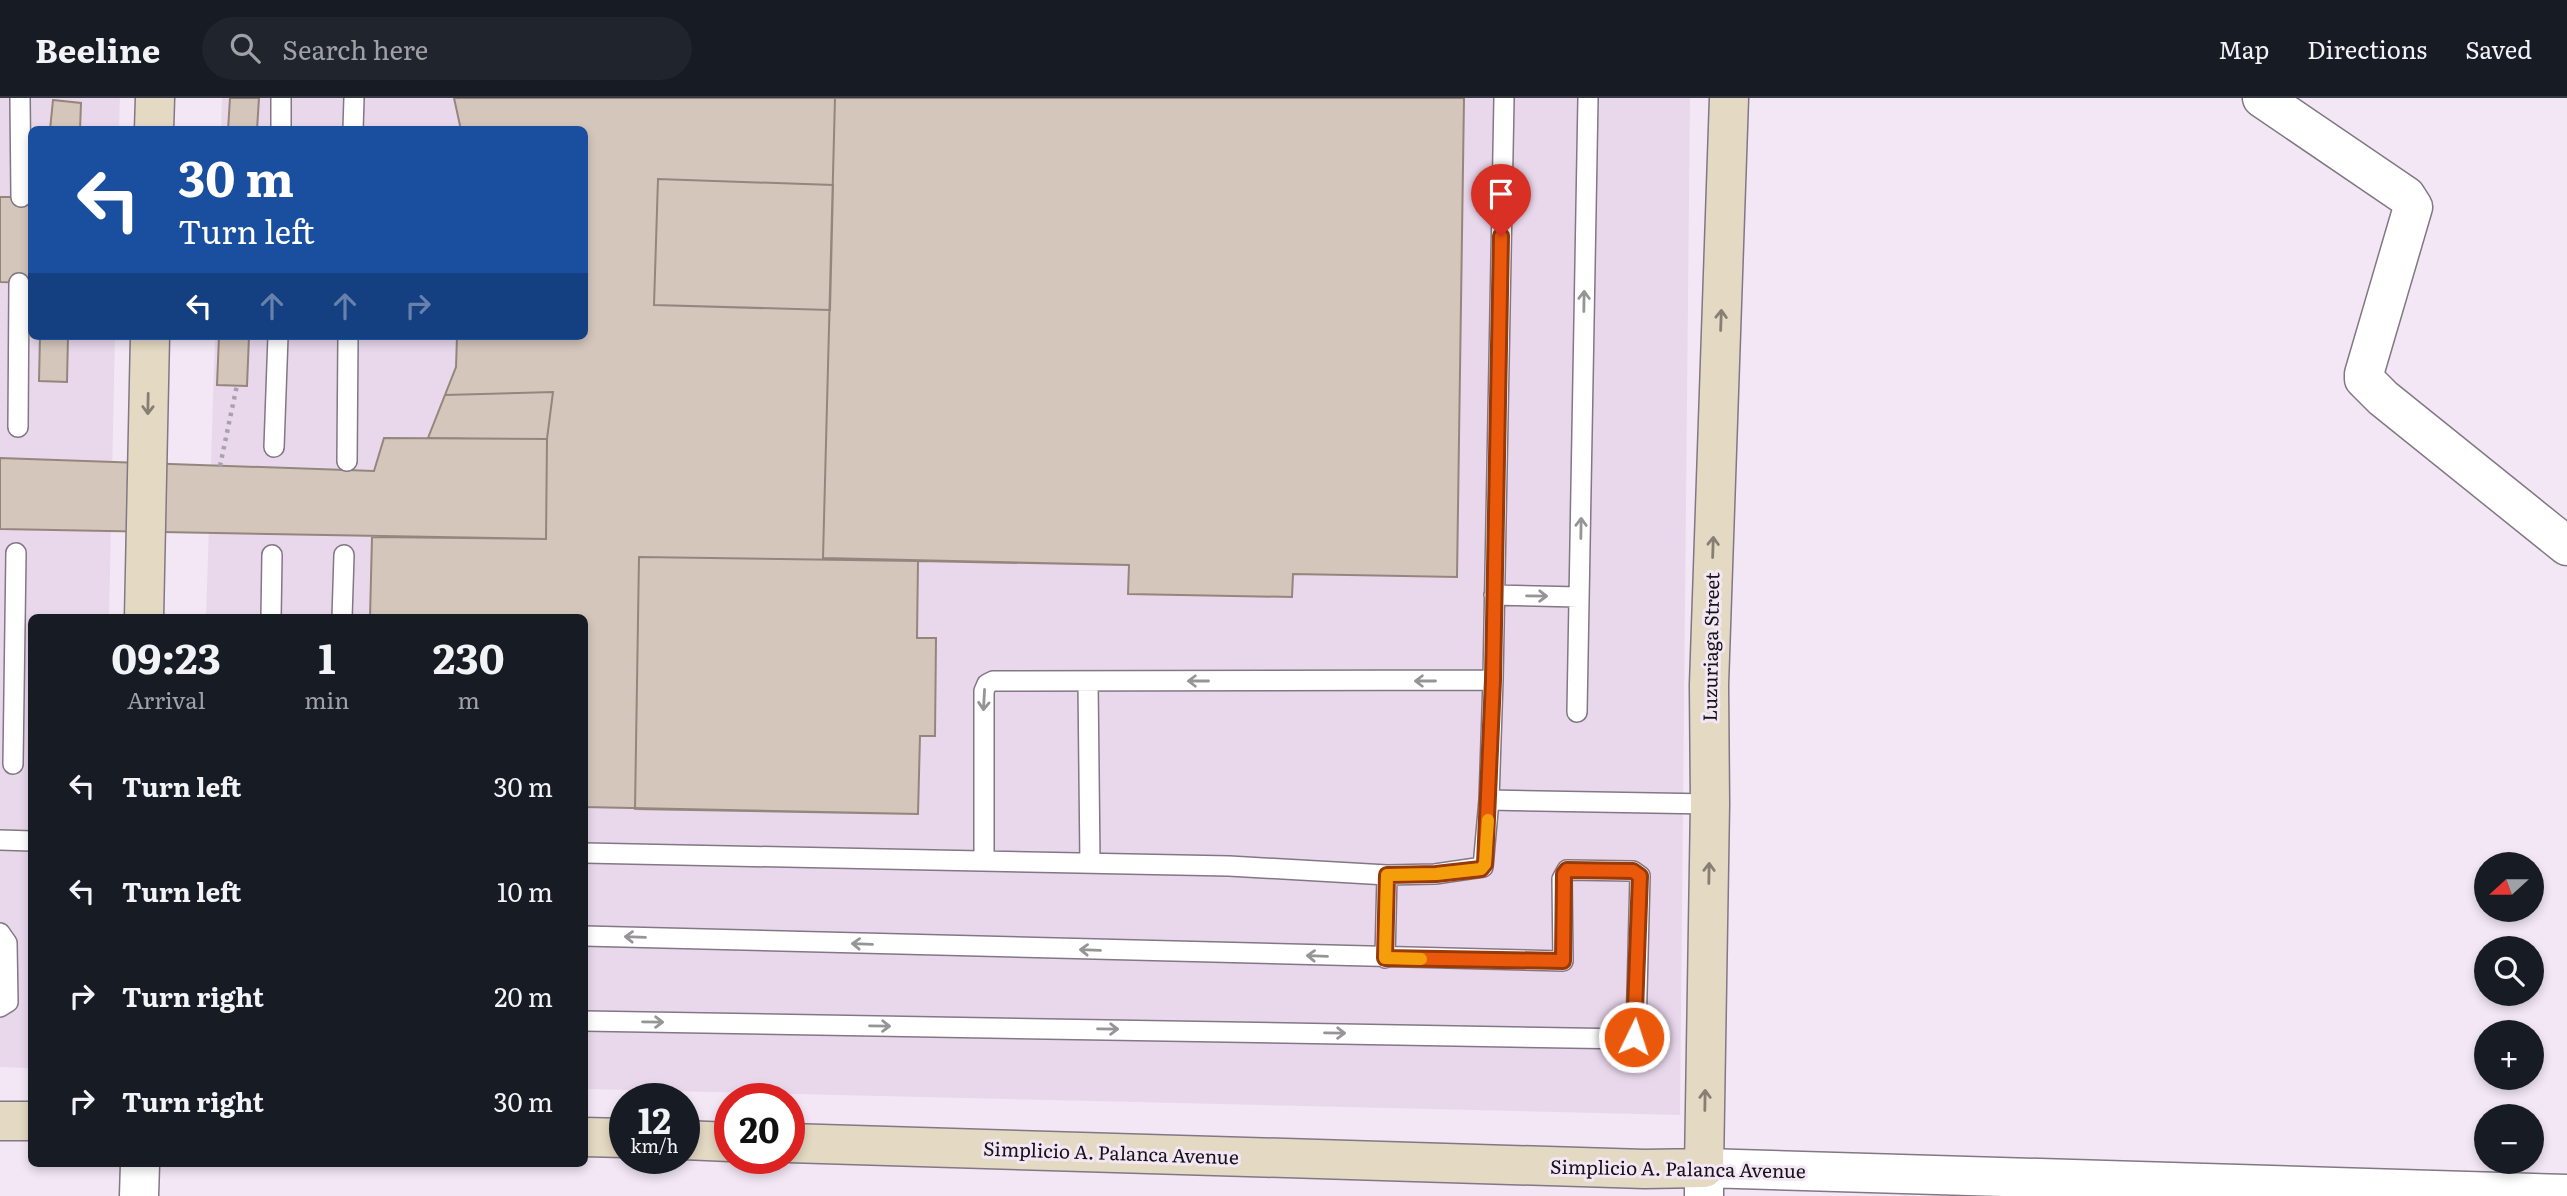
<!DOCTYPE html>
<meta charset="utf-8">
<style>
body{margin:0;font-family:Literata,serif;background:#20242c;color:#f1f3f6;height:100vh;display:flex;flex-direction:column;font-size:26px;white-space:nowrap}
*{box-sizing:border-box;margin:0}
p{font-size:23px;color:#9ea1a6}
.icon{flex:none;width:38px;height:38px;fill:none;stroke:currentColor;stroke-width:2;stroke-linecap:round;stroke-linejoin:round}
.map{position:relative;flex:1;overflow:hidden}
.panel{position:absolute;left:28px;top:516px;width:560px;height:553px;display:flex;flex-direction:column;background:#171b24;border-radius:10px;box-shadow:0 4px 10px #0003}
.panel>*{flex:none}
.banner{position:absolute;left:28px;top:28px;width:560px;height:214px;border-radius:10px;box-shadow:0 4px 10px #0003;background:#1a4fa0;color:#fff;overflow:hidden}
.needle{width:46px;rotate:249deg}
.controls{position:absolute;left:2474px;top:754px;display:grid;gap:14px}
.controls a{display:grid;place-items:center;width:70px;height:70px;border-radius:50%;background:#171b24;box-shadow:0 4px 10px #0003;font-size:35px}
.speed{position:absolute;left:609px;top:985px;display:flex;gap:14px;font-size:35px;font-weight:700;text-align:center}
.speed>*{display:grid;place-content:center;width:91px;height:91px;border-radius:50%;background:#171b24;box-shadow:0 4px 10px #0003;line-height:1}
.speed small{font-size:18px;font-weight:400}
.speed .limit{border:10px solid #d22;background:#fff;color:#111}
.pin{position:absolute;display:grid;place-items:center;width:60px;height:60px;color:#fff;margin:-72px -30px;border-radius:50% 50% 50% 0;rotate:-45deg;box-shadow:0 0 7px #0007}
.pin .icon{rotate:45deg}
.me{position:absolute;width:77px;margin:-38px;rotate:4deg;stroke-linejoin:round;filter:drop-shadow(0 0 5px #0008)}
.turn{display:flex;align-items:center;gap:24px;height:147px;padding:0 35px;font-size:32px}
.turn .icon{width:91px;height:91px;stroke-width:2.5}
.turn b{display:block;font-size:49px;line-height:60px}
.lanes{display:flex;align-items:center;height:66px;padding:0 35px;background:#0003;justify-content:center;gap:35px;direction:ltr}
.lanes .off{opacity:.35}
.eta{display:flex;justify-content:space-evenly;align-items:center;height:119px;text-align:center}
.eta b{font-size:42px;font-weight:700;line-height:49px}
ul{padding:0;list-style:none}
li{display:flex;align-items:center;gap:21px;height:105px;padding:0 35px}
li div{flex:1}
li b{display:block;font-size:26px}
li em{font-style:normal}
header{display:flex;align-items:center;gap:42px;box-sizing:border-box;height:98px;padding:0 35px;background:#171b24;border-bottom:2px solid #363941}
header strong{font-size:33px}
nav{display:flex;gap:38px;margin-inline-start:auto;font-size:24px}
.search{width:490px;height:63px;background:#20242c;display:flex;align-items:center;gap:18px;box-sizing:border-box;padding:0 24px;border-radius:38px;color:#9ea1a6;font-size:26px}
.map>svg:first-child{display:block}
.built{fill:#e9d8ec}
.building{fill:#d4c6bb;stroke:#94867c;stroke-width:2}
.lines{fill:none;stroke-linecap:round;stroke-linejoin:round}
.lane-casing{stroke:#827784;stroke-width:22}
.street-casing{stroke:#827784;stroke-width:41}
.secondary-casing{stroke:#827784;stroke-width:41}
.path{stroke:#aaa1ac;stroke-width:4.5;stroke-dasharray:3.5 5;stroke-linecap:butt}
.lane{stroke:#fff;stroke-width:19}
.street{stroke:#fff;stroke-width:38}
.secondary{stroke:#e4d9c3;stroke-width:38}
.oneway{stroke:#969497}
.oneway2{stroke:#877f76}
.route-casing{stroke:#983908;stroke-width:18}
.route{stroke:#ea580c;stroke-width:12}
.slow{stroke:#f59e0b;stroke-width:12}
.labels{text-anchor:middle;stroke-width:6;stroke-linejoin:round;paint-order:stroke}
.street-label{font-size:19px;fill:#161217;stroke:#f3e7f5}
</style>
<header>
<strong>Beeline</strong>
<div class="search"><svg class="icon" aria-label="search" viewBox="0 0 24 24"><circle cx="10" cy="10" r="6"/><path d="M15 15l6 6"/></svg>Search here</div>
<nav><a>Map</a><a>Directions</a><a>Saved</a></nav>
</header>
<div class="map">
<svg width="2567" height="1098" viewBox="0 0 2567 1098">
<rect width="100%" height="100%" fill="#f3e7f5"/>
<path class="built" d="M0,0H120L119,31L32,32V238H115L109,520H32L31,970L0,969Z
M222,0H1690L1680,1017L585,991L584,520H206L215,238H584V32L221,31Z"/>
<path class="building" d="M230,0H259L257,32H228Z
M454,0H1464L1457,479L1293,476L1292,499L1128,496L1129,467L918,463L917,540H936L935,638H920L918,716L584,709V520H370L372,439L546,441L547,341L428,340L456,269L457,238H584V32H461Z
M835,0H1464L1457,479L1293,476L1292,499L1128,496L1129,467L823,460Z
M53,2L81,5L80,32H50Z
M658,81L833,87L830,212L654,207Z
M0,99H32V185L0,184Z
M40,238H68L67,284L39,283Z
M219,238H249L247,288L217,287Z
M553,294L547,341L428,340L445,297Z
M384,340L547,341L546,441L0,431V360L374,373Z
M639,459L918,463L917,540H936L935,638H920L918,716L635,711Z"/>
<g class="lines">
<g class="lane-casing">
<path id="lane" d="M20,0L21,99
M281,32V0
M353,32L354,0
M18,329L19,185
M274,349L278,238
M347,363L348,238
M1494,497L1579,499
M271,520L272,457
M342,520L344,457
M1088,584L1090,765
M1577,614L1588,0
M13,666L16,455
M1489,702L1710,706
M0,742L32,743
M584,755L1229,768L1387,777L1435,776L1483,769L1489,702L1493,582L1504,0
M984,763V593L987,586L993,583L1493,582
M0,835L7,845L8,904L0,909
M584,838L1563,863L1562,781L1567,772L1633,773L1640,778L1636,934L1632,941L584,923
M1385,860L1387,777"/>
</g>
<g class="street-casing">
<path id="street" d="M2262,0L2406,98L2413,109L2364,276V281L2383,300L2567,448
M139,1098L140,1066
M1704,1098V1070L2567,1096"/>
</g>
<g class="secondary-casing">
<path id="secondary" d="M154,32L155,0
M144,520L150,238
M0,1023H32
M584,1039L625,1040
M684,1042L730,1044
M789,1045L1645,1071L1704,1070L1710,706L1709,587L1729,0"/>
</g>
<path class="path" d="M220,368L237,287"/>
<use href="#lane" class="lane"/>
<use href="#street" class="street"/>
<use href="#secondary" class="secondary"/>
</g>
<defs><path id="oneway-shaft" d="M-6 0H5M1.5-3L5.5 0L1.5 3" fill="none" stroke-width="1.6" stroke-linecap="round" stroke-linejoin="round" transform="scale(1.75)"/></defs>
<g class="oneway">
<use href="#oneway-shaft" transform="translate(1584 203) rotate(-89)"/>
<use href="#oneway-shaft" transform="translate(1581 430) rotate(-89)"/>
<use href="#oneway-shaft" transform="translate(1537 498) rotate(1)"/>
<use href="#oneway-shaft" transform="translate(1198 583) rotate(180)"/>
<use href="#oneway-shaft" transform="translate(1425 583) rotate(180)"/>
<use href="#oneway-shaft" transform="translate(984 602) rotate(93)"/>
<use href="#oneway-shaft" transform="translate(635 839) rotate(-178)"/>
<use href="#oneway-shaft" transform="translate(862 846) rotate(-178)"/>
<use href="#oneway-shaft" transform="translate(1090 852) rotate(-178)"/>
<use href="#oneway-shaft" transform="translate(1317 858) rotate(-178)"/>
<use href="#oneway-shaft" transform="translate(653 924) rotate(1)"/>
<use href="#oneway-shaft" transform="translate(880 928) rotate(1)"/>
<use href="#oneway-shaft" transform="translate(1108 931) rotate(1)"/>
<use href="#oneway-shaft" transform="translate(1335 935) rotate(1)"/>
</g>
<g class="oneway2">
<use href="#oneway-shaft" transform="translate(1721 222) rotate(-88)"/>
<use href="#oneway-shaft" transform="translate(148 306) rotate(91)"/>
<use href="#oneway-shaft" transform="translate(1713 449) rotate(-88)"/>
<use href="#oneway-shaft" transform="translate(1709 775) rotate(-89)"/>
<use href="#oneway-shaft" transform="translate(1705 1002) rotate(-89)"/>
</g>
<g class="lines">
<g class="route-casing">
<path id="route" d="M1501,138L1493,582L1485,766L1481,771L1436,776L1387,777L1385,860L1563,863L1564,776L1567,772L1633,773L1640,778L1634,939"/>
</g>
<use href="#route" class="route"/>
<path class="slow" d="M1421,861L1385,860L1387,777L1436,776L1481,771L1485,766L1488,722"/>
</g>
<g class="labels">
<g class="street-label">
<text transform="translate(1711 549) rotate(-89)" y="7">Luzuriaga Street</text>
<text transform="translate(1111 1055) rotate(2)" y="7">Simplicio A. Palanca Avenue</text>
<text transform="translate(1678 1071) rotate(1)" y="7">Simplicio A. Palanca Avenue</text>
</g>
</g>
</svg>
<div class="controls">
<a><svg class="needle" viewBox="-14 -14 28 28"><path d="M0-13l5 13h-10z" fill="#e53935"/><path d="M0 13l5-13h-10z" fill="#9ea1a6"/></svg></a>
<a><svg class="icon" aria-label="search" viewBox="0 0 24 24"><circle cx="10" cy="10" r="6"/><path d="M15 15l6 6"/></svg></a>
<a>+</a>
<a>−</a>
</div>
<div class="speed"><div>12<small>km/h</small></div><div class="limit">20</div></div>
<div class="pin" style="left:1501px;top:138px;background:#d93025"><svg class="icon" aria-label="arrive" viewBox="0 0 24 24"><path d="M6 21V4h12l-3 4 3 4H6"/></svg></div>
<svg class="me" style="left:1634px;top:939px" viewBox="-20 -20 40 40"><circle r="17" fill="#ea580c" stroke="#fff" stroke-width="3"/><path d="M0-11L8 9 0 5-8 9z" fill="#fff"/></svg>
<div class="banner">
<div class="turn"><svg class="icon" aria-label="left" viewBox="0 0 24 24"><path d="M17 20v-9H6M10 6l-5 5 5 5"/></svg><div><b>30 m</b>Turn left</div></div>
<div class="lanes"><svg class="icon" aria-label="left" viewBox="0 0 24 24"><path d="M17 20v-9H6M10 6l-5 5 5 5"/></svg><svg class="icon off" aria-label="ahead" viewBox="0 0 24 24"><path d="M12 20V5M6 11l6-6 6 6"/></svg><svg class="icon off" aria-label="ahead" viewBox="0 0 24 24"><path d="M12 20V5M6 11l6-6 6 6"/></svg><svg class="icon off" aria-label="right" viewBox="0 0 24 24"><path d="M7 20v-9h11M14 6l5 5-5 5"/></svg></div>
</div>
<section class="panel">
<div class="eta">
<div><b>09:23</b><p>Arrival</p></div>
<div><b>1</b><p>min</p></div>
<div><b>230</b><p>m</p></div>
</div>
<ul>
<li><svg class="icon" aria-label="left" viewBox="0 0 24 24"><path d="M17 20v-9H6M10 6l-5 5 5 5"/></svg><div><b>Turn left</b></div><em>30 m</em></li>
<li><svg class="icon" aria-label="left" viewBox="0 0 24 24"><path d="M17 20v-9H6M10 6l-5 5 5 5"/></svg><div><b>Turn left</b></div><em>10 m</em></li>
<li><svg class="icon" aria-label="right" viewBox="0 0 24 24"><path d="M7 20v-9h11M14 6l5 5-5 5"/></svg><div><b>Turn right</b></div><em>20 m</em></li>
<li><svg class="icon" aria-label="right" viewBox="0 0 24 24"><path d="M7 20v-9h11M14 6l5 5-5 5"/></svg><div><b>Turn right</b></div><em>30 m</em></li>
</ul>
</section>
</div>
